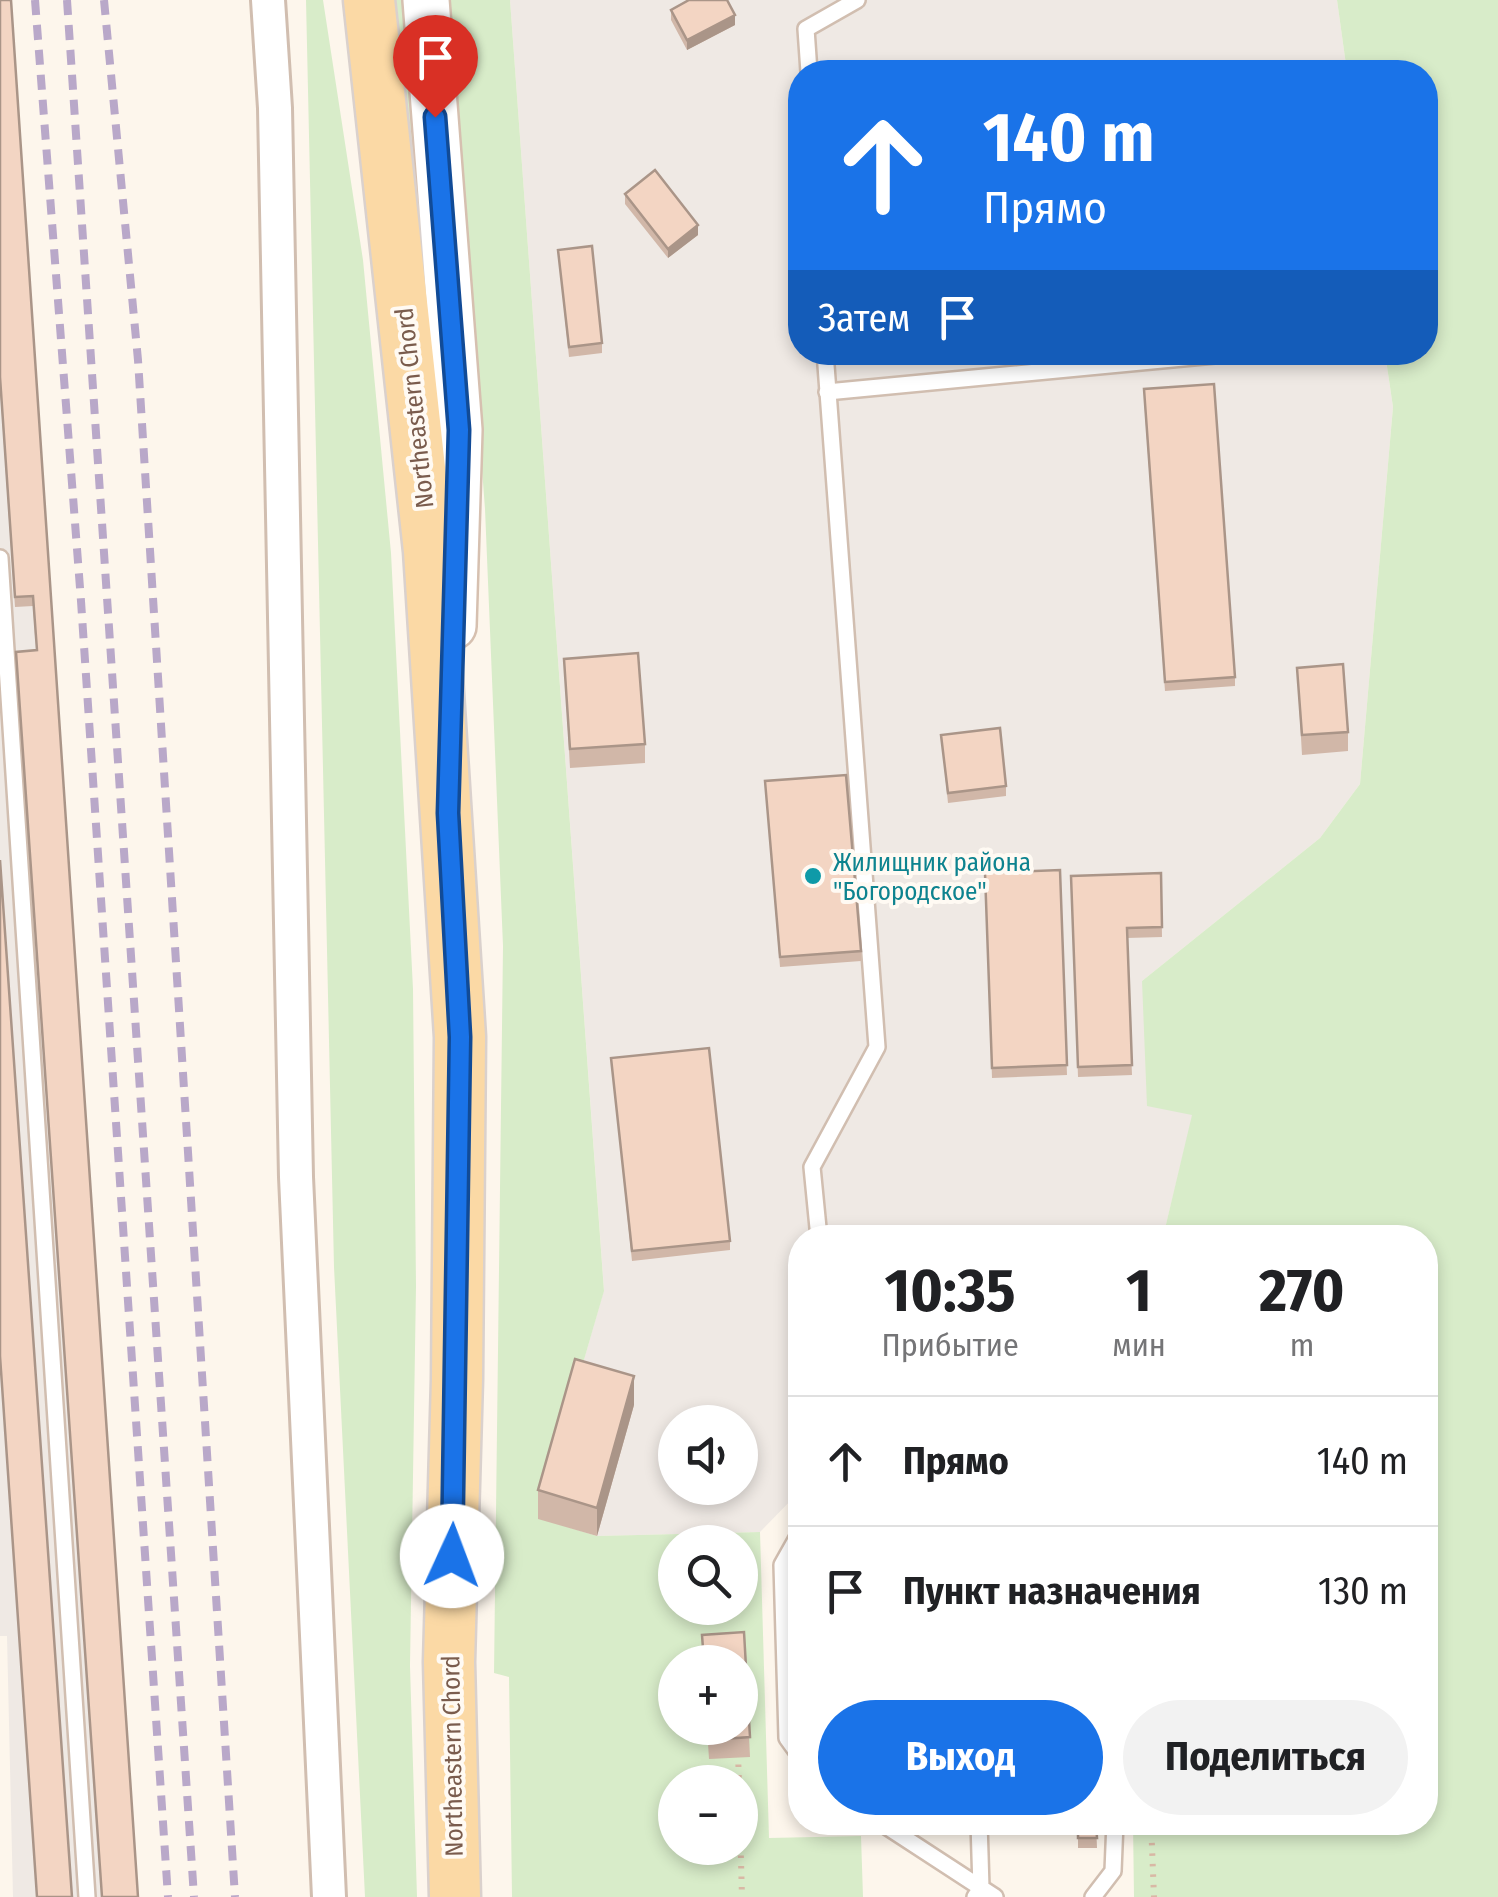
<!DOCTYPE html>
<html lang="ru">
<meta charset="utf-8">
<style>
body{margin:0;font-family:"Fira Sans Condensed",sans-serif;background:#f2f2f2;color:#202124;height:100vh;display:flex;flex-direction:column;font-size:38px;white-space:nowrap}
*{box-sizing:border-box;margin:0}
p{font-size:32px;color:#757577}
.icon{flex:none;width:55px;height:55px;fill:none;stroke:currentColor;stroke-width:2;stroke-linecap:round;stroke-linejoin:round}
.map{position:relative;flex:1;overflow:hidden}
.panel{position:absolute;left:788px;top:1225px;width:650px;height:610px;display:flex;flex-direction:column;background:#fff;border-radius:40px;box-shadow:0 5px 15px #0003}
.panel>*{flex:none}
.banner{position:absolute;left:788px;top:60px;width:650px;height:305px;border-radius:40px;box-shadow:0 5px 15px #0003;background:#1a73e8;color:#fff;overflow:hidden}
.buttons{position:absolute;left:658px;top:1405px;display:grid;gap:20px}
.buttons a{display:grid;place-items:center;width:100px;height:100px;border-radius:50%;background:#fff;box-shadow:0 5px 15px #0003;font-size:50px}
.pin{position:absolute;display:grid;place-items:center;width:85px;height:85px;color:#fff;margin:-102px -42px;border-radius:50% 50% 50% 0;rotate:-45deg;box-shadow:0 0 10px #0007}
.pin .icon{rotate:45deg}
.me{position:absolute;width:110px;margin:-55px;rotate:2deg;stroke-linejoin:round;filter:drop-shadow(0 0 8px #0008)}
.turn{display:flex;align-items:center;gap:35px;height:210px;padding:0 30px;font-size:45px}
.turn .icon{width:130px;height:130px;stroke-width:2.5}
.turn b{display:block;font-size:70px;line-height:85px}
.then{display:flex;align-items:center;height:95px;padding:0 30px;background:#0003;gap:20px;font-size:38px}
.eta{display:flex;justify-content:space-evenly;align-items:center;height:170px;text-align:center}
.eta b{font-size:60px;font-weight:700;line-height:70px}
.primary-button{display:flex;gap:20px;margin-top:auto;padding:20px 30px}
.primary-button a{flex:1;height:115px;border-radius:60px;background:#1a73e8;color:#fff;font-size:40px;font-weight:700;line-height:115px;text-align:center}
.primary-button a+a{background:#f2f2f2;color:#202124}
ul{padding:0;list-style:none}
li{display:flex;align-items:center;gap:30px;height:130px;padding:0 30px;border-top:2px solid #e0e0e0}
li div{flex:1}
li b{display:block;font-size:38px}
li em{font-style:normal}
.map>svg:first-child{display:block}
.industrial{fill:#efe9e4;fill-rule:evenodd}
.green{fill:#d8ecc9;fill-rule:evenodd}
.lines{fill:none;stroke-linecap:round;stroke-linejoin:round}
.lane-casing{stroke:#d1beb0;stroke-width:20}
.street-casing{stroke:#d1beb0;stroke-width:38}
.secondary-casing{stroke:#d6c0b0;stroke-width:50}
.primary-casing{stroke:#dad1cd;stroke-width:55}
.path{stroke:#d9b8a5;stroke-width:6;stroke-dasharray:2.5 8;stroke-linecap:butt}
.lane{stroke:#fff;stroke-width:15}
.street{stroke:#fff;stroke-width:32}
.secondary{stroke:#fff;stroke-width:45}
.primary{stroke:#fbd9a5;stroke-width:50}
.rail{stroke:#b9a8c9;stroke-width:8;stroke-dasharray:15 10;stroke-linecap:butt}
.wall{fill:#d1b7a8}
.shaded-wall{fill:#aa9588}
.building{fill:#f3d5c3;stroke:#aa9588;stroke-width:2.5}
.route-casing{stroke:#114b97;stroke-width:25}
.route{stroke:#1a73e8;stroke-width:18}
.culture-dot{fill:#0f9aa8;stroke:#fffaf3;stroke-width:4}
.labels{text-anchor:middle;stroke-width:8;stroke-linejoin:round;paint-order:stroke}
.street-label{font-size:25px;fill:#7a5c4d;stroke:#fffaf3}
.culture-label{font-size:25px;fill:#0d838f;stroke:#fffaf3;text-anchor:start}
</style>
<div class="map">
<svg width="1498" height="1897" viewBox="0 0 1498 1897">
<rect width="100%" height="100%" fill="#fdf6ec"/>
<path class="industrial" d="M0,0L138,1897H13L7,1636H0Z
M510,0H1337L1347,72H800V352L1385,353L1393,407L1360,784L1320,838L1142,981L1193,1114L1163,1237L800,1238V1491L760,1532L597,1536L538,1519L604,1290ZM675,1422H740V1488H675Z"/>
<path class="green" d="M306,0H323L363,260L391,553L413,989L416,1286L410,1666L417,1897H365L334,1267Z
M391,0H411L439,441Z
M447,0H510L604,1291L538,1518L597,1536L760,1532L769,1838L861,1836L863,1897H512L509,1677L494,1673L503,946L485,509ZM675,1542H740V1608H675ZM675,1662H740V1728H675ZM675,1782H740V1848H675Z
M1337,0H1498V1897H1134L1133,1823L1425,1822V1238L1163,1237L1192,1115L1147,1106L1142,981L1320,838L1360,784L1393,407L1385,353L1425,352V72H1347Z"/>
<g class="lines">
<g class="lane-casing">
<path id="lane" d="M809,72L806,29L857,0
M827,392L1246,352
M0,558L87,1897
M819,1238L812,1167L877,1047L825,352
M800,1533L782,1565L787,1738L800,1756
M880,1822L995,1897
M975,1897L981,1888L979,1822
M1093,1897L1113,1871L1115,1822"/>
</g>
<g class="street-casing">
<path id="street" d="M268,0L275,108L296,1177L329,1897"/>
</g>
<g class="secondary-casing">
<path id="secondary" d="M426,0L459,430L453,626"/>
</g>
<g class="primary-casing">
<path id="primary" d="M369,0L429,551L460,1037L457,1379L449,1662L455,1897"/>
</g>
<path class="path" d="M738,1754L739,1782
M1151,1822L1154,1897
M740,1824L742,1897"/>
<use href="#lane" class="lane"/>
<use href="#street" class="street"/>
<use href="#secondary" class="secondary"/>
<use href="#primary" class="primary"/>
<path class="rail" d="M35,0L81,601L168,1897
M67,0L194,1897
M104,0L138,360L235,1897"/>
</g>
<path class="wall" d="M0,0L36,650L33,606L15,607L0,387Z
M671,10L735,25L687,50L671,20Z
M625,194L698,235L668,258L625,204Z
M558,250L602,343V353L569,357Z
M1144,399L1235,677V686L1165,691Z
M564,659L645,744V763L570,768Z
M1297,668L1348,732V751L1302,755Z
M941,735L1006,786V796L948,803Z
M765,781L861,951V961L780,967Z
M1060,870L1067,1075L992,1078L985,873Z
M1161,873L1162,937L1127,938L1132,1075L1078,1077L1071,876Z
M611,1058L730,1241V1250L632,1261Z
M634,1405L597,1536L538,1519V1490Z
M744,1632L750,1757L709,1759L707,1728H740V1662H703L702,1635Z
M1078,1822H1096L1097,1848H1078Z"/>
<path class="shaded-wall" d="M735,15V25L687,50V40Z
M698,225V235L668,258V249Z
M634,1376V1405L597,1536V1508Z"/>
<path class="building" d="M0,0H11L138,1897H102L16,652L37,650L33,596L15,597L0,377Z
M689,0H727L735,15L687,40L671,10Z
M655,170L698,225L668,249L625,194Z
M592,246L602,343L569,347L558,250Z
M1214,384L1235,677L1165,682L1144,389Z
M638,653L645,744L570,749L564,659Z
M1343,664L1348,732L1302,735L1297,668Z
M1000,728L1006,786L948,793L941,735Z
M846,775L861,951L780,957L765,781Z
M0,860L72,1897H37L0,1356Z
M1060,870L1067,1065L992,1068L985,873Z
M1161,873L1162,927L1127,928L1132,1065L1078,1067L1071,876Z
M709,1048L730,1241L632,1251L611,1058Z
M575,1359L634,1376L597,1508L538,1490Z
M744,1632L750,1737L709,1740L708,1728H740V1662H704L702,1635Z
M1078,1822H1096L1097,1838H1078Z"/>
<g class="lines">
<g class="route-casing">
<path id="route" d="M435,117L459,430L448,813L460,1037L452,1556"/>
</g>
<use href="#route" class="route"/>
</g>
<circle class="culture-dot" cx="813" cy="876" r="10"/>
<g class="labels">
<g class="street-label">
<text transform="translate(414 408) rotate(-96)" y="9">Northeastern Chord</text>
<text transform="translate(452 1756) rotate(-91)" y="9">Northeastern Chord</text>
</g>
<g class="culture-label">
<text x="833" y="871">Жилищник района<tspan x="833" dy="29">"Богородское"</tspan></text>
</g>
</g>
</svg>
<div class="buttons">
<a><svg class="icon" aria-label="sound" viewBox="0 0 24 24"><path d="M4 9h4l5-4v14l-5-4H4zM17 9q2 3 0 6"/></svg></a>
<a><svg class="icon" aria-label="search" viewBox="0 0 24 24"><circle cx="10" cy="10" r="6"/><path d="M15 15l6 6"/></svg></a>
<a>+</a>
<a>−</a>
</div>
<div class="pin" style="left:435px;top:117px;background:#d93025"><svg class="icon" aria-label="arrive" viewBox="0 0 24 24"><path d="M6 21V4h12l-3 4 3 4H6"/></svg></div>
<svg class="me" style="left:452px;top:1556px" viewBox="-20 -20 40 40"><circle r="19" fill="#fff"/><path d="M0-13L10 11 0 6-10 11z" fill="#1a73e8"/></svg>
<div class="banner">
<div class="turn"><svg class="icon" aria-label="ahead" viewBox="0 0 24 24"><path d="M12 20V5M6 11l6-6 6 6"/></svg><div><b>140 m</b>Прямо</div></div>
<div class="then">Затем<svg class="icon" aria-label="arrive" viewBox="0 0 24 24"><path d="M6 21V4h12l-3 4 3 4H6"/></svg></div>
</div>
<section class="panel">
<div class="eta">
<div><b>10:35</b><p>Прибытие</p></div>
<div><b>1</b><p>мин</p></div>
<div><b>270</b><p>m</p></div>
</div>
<ul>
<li><svg class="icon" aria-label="ahead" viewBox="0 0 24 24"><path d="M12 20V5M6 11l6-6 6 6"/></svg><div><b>Прямо</b></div><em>140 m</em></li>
<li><svg class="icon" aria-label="arrive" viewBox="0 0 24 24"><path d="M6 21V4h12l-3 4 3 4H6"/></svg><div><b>Пункт назначения</b></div><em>130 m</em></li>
</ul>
<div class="primary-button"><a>Выход</a><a>Поделиться</a></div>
</section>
</div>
